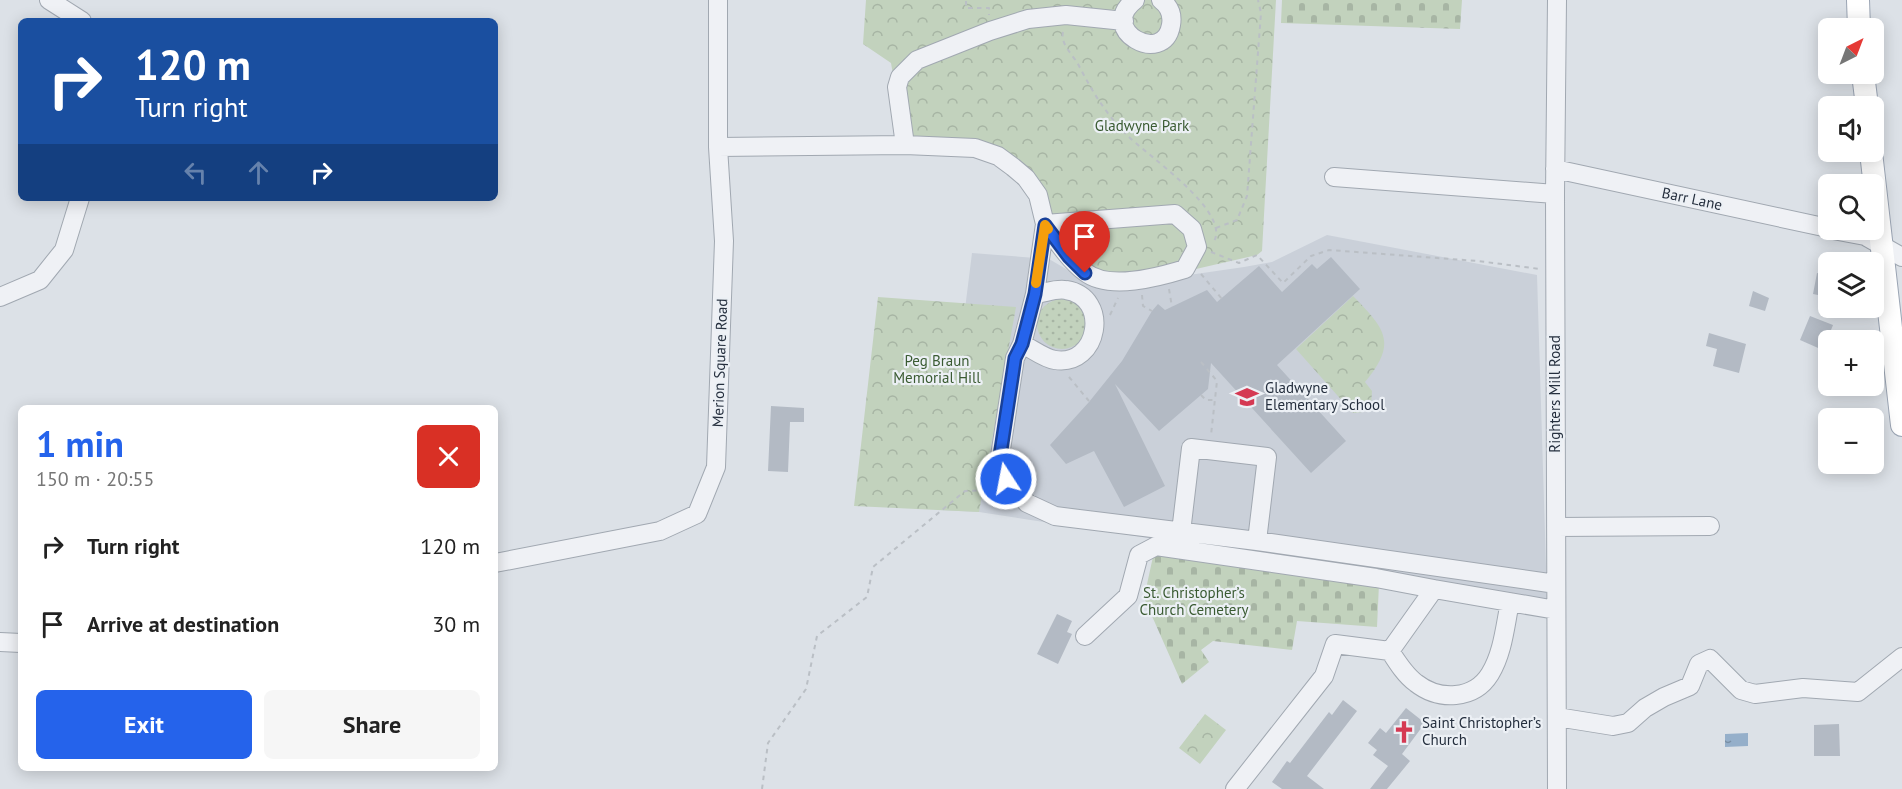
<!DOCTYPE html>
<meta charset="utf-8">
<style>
body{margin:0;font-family:"PT Sans",sans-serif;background:#f6f6f6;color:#222;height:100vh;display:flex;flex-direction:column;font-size:22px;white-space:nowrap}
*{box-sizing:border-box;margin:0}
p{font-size:20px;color:#767676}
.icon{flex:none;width:33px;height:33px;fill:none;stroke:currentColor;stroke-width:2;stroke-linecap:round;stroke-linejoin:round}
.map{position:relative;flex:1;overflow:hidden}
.sheet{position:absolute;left:18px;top:405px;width:480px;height:366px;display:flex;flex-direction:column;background:#fff;border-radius:9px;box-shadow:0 3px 15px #0003}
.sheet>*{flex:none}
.banner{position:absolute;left:18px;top:18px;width:480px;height:183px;border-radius:9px;box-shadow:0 3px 15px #0003;background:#1a4fa0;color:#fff;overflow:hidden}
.needle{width:39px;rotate:42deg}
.fabs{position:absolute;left:1818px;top:18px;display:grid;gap:12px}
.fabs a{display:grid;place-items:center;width:66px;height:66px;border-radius:9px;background:#fff;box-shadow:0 3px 15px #0003;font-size:30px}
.pin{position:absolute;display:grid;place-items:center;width:51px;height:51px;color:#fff;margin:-62px -26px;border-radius:50% 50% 50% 0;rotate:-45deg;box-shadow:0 0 6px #0007}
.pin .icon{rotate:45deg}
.me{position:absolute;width:66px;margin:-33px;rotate:349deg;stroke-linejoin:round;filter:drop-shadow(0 0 4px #0008)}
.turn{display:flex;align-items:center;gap:21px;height:126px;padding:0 18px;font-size:27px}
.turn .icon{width:78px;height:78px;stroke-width:2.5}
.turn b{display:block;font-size:42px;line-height:51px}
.lanes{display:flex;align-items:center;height:57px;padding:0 18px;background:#0003;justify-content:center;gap:30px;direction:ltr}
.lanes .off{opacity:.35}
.round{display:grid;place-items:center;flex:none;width:63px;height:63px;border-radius:9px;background:#f6f6f6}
.headline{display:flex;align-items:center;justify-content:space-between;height:102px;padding:0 18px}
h1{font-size:36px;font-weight:700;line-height:45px;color:#2563eb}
.cta{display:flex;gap:12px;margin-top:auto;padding:12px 18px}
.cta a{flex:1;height:69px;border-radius:9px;background:#2563eb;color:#fff;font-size:24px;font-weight:700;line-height:69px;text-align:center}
.cta a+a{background:#f6f6f6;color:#222}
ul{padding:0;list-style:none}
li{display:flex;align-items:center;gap:18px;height:78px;padding:0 18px}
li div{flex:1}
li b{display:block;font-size:22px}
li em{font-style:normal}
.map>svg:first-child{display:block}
.built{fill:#cad0d9}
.grass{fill:url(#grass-dots)}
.forest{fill:url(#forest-crowns)}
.cemetery{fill:url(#cemetery-stones)}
.water{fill:url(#water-ripples)}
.building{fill:#b3bac4}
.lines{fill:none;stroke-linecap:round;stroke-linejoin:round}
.minor-casing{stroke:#a1a8b1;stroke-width:20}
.major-casing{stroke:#9ba5b4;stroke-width:24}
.path{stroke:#babfc5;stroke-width:2;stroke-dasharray:4.5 4.5;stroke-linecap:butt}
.minor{stroke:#eff1f5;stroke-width:18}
.major{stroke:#fff;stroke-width:22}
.route-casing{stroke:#184099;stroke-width:15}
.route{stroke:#2563eb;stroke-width:10}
.slow{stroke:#f59e0b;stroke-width:10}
.labels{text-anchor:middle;stroke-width:4.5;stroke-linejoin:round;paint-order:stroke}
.park-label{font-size:15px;fill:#3a5b32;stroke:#ecf0f5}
.street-label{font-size:15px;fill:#252f3e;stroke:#ecf0f5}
.poi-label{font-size:15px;fill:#252f3e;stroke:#ecf0f5;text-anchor:start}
</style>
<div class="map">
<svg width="1902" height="789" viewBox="0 0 1902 789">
<defs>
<pattern id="grass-dots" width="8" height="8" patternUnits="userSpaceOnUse" patternTransform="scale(1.5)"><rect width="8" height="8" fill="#c2d2bd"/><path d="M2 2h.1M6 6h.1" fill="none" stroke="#a7b5a4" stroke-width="1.8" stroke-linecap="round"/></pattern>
<pattern id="forest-crowns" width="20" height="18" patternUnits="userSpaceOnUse" patternTransform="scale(1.5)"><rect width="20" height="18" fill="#c2d2bd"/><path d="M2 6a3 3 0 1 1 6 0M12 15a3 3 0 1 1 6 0" fill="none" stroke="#a7b5a4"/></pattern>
<pattern id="cemetery-stones" width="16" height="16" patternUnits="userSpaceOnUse" patternTransform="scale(1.5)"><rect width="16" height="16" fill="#c2d2bd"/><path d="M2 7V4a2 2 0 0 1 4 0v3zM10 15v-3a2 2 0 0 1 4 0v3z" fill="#a7b5a4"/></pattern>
<pattern id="water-ripples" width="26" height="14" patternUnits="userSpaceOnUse" patternTransform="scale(1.5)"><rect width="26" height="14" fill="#95afca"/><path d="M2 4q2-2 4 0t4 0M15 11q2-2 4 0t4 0" fill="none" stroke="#798fa5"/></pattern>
</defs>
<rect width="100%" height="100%" fill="#dce1e7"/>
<path class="built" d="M1327,235L1537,275L1547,599L979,512L940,510L972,253L1049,259L1078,276L1127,284L1244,267L1272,262Z"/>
<path class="grass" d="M1037 324a25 25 0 1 1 50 0a25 25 0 1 1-50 0Z"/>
<path class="forest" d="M866,0H1276L1262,251L1257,255L1148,280L1085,273L1038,195L998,156L905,145L891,63L863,44Z
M1353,296C1385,329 1398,342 1365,382L1372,391L1371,406L1363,412L1353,413L1296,349Z
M878,297L1016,307L979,512L854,506Z
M1205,714L1226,730L1200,764L1179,748Z"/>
<path class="cemetery" d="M1282,0H1462L1460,29L1281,23Z
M1154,552L1379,584L1377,627L1297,621L1292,650L1213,641L1201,650L1209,662L1182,684L1144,598Z"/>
<path class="water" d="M1748,733V746L1725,747V734Z"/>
<path class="building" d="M1331,257L1360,289L1277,365L1346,441L1311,473L1211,363L1208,389L1159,431L1115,384L1165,486L1124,507L1094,451L1066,464L1050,445L1089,402L1122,361L1152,311L1158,304L1165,310L1207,290L1217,302L1259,266L1282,292L1312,264L1317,269Z
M1817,273L1828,275V297L1813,294Z
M1753,291L1769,298L1765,311L1749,306Z
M1810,316L1833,325L1831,330L1834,331L1825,351L1800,340Z
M1709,333L1746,344L1739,373L1713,366L1717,349L1706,346Z
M771,406L804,408V422H790L788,472L768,471Z
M1057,614L1072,621L1067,632L1072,634L1058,664L1037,654Z
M1343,700L1357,711L1307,776L1324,789H1282L1272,782L1287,761L1290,763L1329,712L1332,715Z
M1406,708L1425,723L1402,754L1410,761L1387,789H1370L1388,766L1373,755L1377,750L1368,743L1380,728L1386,733Z
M1839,724L1840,756H1814V725Z"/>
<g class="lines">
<g class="minor-casing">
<path id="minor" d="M49,0L82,21
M1135,0C1096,30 1164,67 1171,25C1173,14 1169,6 1161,0
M905,145L897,87L900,77L917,60L990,31L1028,19L1066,15L1124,21
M718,147L905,145L975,148L998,156L1013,167L1026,178L1038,195L1045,224L1035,294L1022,344L1015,358L1000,456L1007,479L1027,503L1055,516L1257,541L1556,584
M1555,169L1828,228
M1334,177L1555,194
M1175,214L1192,229L1197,247L1185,269C1159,277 1109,291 1085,272C1068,259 1057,241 1045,224Z
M1833,230L1865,236L1902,257
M0,297L40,280L64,250L80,198
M1022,344C1033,349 1043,358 1055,360C1099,367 1111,297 1066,290C1056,288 1045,293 1035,294
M1556,527L1710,526
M1181,532L1191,448L1267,457L1257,541
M495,563L660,531L697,514L716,467L724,241L718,147V0
M1434,589L1556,610
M1085,636L1128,596L1139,555L1156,546L1376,578L1434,589L1390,651L1335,644L1324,676L1235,789
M0,642L21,643
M1390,651C1397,662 1405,675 1416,683C1439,701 1474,700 1490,674C1503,653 1505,626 1510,602
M1557,717L1613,726L1628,723L1645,708L1664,697L1690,686L1699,664L1710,659L1741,690L1755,694L1803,688L1858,692L1902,657
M1557,789L1555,194L1557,0"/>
</g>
<g class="major-casing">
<path id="major" d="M1858,0L1859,28
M1863,74L1867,106
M1871,152L1902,425"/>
</g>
<path class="path" d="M966,1V8H989V15
M1063,32C1060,43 1072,54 1078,64C1092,91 1105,113 1127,135C1145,154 1234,213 1213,243
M1216,228L1237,220L1247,196L1261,13L1258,0
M1211,252L1239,263L1257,255L1283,283L1311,256L1329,250L1478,261L1540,269
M1201,274L1222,299
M1169,289L1172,307
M1142,295L1143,306L1152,311
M1110,315L1118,298
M1201,362L1217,381L1211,435
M1069,377L1089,401
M1201,395L1206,400H1215
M762,789L768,743L806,689L817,636L867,597L873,567L965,491L994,490"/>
<use href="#minor" class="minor"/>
<use href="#major" class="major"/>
</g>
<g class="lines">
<g class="route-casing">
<path id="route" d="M1006,479L1000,456L1012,378L1015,358L1022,344L1035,294L1045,225L1069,257L1085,273"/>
</g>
<use href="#route" class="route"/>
<path class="slow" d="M1036,283L1045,225L1048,229"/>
</g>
<defs>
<g id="school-bare" transform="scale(1.8)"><path d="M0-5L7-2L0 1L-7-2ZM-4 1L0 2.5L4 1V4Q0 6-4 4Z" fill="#d53953" stroke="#ecf0f5" stroke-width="2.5" paint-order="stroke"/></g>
<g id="church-bare" transform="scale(1.8)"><path d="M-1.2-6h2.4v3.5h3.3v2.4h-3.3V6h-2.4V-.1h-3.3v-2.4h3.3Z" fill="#d53953" stroke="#ecf0f5" stroke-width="2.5" paint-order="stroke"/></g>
</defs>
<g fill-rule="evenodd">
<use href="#school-bare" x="1247" y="397"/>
<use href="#church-bare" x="1404" y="732"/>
</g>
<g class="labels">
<g class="park-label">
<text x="1142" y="131">Gladwyne Park</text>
<text x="937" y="366">Peg Braun<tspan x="937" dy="17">Memorial Hill</tspan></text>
<text x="1194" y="598">St. Christopher’s<tspan x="1194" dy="17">Church Cemetery</tspan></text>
</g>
<g class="street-label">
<text transform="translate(1692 199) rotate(12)" y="5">Barr Lane</text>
<text transform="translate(720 363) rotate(-88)" y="5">Merion Square Road</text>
<text transform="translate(1555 394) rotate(-90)" y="5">Righters Mill Road</text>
</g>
<g class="poi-label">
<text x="1265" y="393">Gladwyne<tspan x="1265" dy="17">Elementary School</tspan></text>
<text x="1422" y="728">Saint Christopher’s<tspan x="1422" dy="17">Church</tspan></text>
</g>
</g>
</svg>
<div class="fabs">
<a><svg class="needle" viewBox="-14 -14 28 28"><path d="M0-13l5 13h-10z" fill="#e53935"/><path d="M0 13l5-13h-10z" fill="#767676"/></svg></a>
<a><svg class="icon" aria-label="sound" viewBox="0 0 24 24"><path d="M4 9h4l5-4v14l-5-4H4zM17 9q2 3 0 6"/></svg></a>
<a><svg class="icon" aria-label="search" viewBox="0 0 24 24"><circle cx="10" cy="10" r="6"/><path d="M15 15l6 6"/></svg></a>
<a><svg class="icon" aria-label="layers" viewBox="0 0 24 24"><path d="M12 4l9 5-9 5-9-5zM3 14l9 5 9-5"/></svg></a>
<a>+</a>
<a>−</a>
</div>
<div class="pin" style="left:1085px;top:273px;background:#d93025"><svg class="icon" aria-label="arrive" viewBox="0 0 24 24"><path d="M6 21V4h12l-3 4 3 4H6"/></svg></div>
<svg class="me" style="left:1006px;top:479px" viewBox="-20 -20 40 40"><circle r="17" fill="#2563eb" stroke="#fff" stroke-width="3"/><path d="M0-11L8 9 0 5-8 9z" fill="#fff"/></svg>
<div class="banner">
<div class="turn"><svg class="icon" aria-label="right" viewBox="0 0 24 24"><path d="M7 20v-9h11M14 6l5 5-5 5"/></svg><div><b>120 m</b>Turn right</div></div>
<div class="lanes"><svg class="icon off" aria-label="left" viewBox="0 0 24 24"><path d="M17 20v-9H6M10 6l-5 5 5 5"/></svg><svg class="icon off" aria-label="ahead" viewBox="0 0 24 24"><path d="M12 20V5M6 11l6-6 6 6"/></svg><svg class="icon" aria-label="right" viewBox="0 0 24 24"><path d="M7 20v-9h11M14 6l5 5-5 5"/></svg></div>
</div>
<section class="sheet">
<div class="headline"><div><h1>1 min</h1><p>150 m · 20:55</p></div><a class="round" style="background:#d93025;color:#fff"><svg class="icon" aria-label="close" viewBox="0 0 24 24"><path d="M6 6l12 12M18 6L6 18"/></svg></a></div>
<ul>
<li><svg class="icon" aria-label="right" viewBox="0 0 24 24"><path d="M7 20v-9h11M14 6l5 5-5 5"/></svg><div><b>Turn right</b></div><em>120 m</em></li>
<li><svg class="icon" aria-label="arrive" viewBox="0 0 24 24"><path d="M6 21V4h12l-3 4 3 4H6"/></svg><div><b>Arrive at destination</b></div><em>30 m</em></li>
</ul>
<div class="cta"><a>Exit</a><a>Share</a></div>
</section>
</div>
